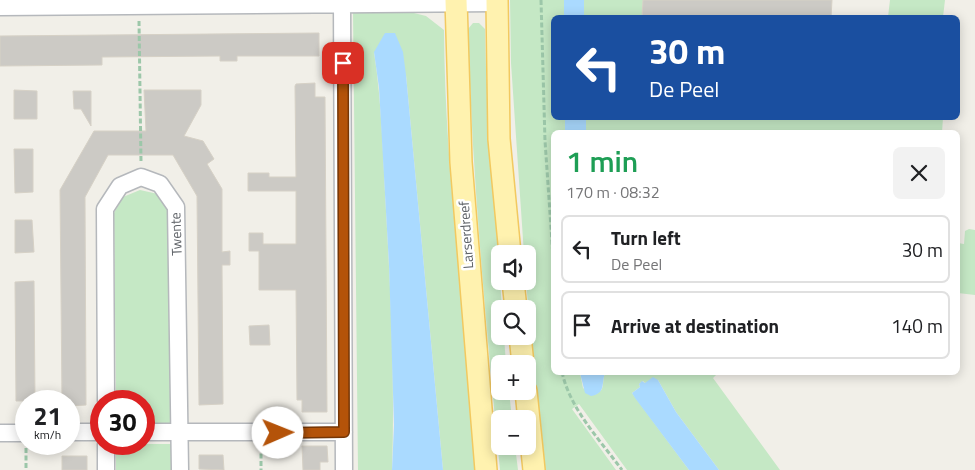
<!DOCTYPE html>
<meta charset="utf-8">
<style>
body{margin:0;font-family:"Titillium Web",sans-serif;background:#f2f2f2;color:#202124;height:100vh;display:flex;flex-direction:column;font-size:19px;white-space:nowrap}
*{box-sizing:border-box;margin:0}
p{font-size:16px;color:#757577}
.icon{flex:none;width:28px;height:28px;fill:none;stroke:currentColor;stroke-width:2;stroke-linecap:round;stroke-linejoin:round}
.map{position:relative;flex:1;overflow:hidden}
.details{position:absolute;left:551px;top:130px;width:409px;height:245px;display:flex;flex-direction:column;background:#fff;border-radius:8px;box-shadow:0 2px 12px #0003}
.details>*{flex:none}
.top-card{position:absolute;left:551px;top:15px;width:409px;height:105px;border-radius:8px;box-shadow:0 2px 12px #0003;background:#1a4fa0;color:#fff;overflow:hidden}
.fabs{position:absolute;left:491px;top:245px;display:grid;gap:10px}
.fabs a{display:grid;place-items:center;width:45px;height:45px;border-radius:8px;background:#fff;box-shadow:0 2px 12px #0003;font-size:25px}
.speed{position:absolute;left:15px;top:390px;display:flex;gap:10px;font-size:25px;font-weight:700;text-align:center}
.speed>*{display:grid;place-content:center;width:65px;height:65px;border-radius:50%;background:#fff;box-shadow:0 2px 12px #0003;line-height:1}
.speed small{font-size:12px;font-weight:400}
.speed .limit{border:8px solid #d22;background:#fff;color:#111}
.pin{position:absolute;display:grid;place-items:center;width:42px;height:42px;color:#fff;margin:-21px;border-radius:10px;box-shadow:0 2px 8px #0006}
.me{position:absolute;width:55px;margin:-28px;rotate:89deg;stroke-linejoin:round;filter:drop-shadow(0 0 4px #0008)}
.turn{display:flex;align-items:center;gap:18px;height:105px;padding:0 15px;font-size:22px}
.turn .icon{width:65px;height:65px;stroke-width:2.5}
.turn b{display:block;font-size:35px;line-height:42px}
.round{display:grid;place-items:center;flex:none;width:52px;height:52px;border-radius:8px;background:#f2f2f2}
.summary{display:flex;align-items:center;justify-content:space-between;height:85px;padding:0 15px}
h1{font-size:30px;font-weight:600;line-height:38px;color:#1e9e55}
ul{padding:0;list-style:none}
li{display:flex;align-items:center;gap:15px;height:68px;margin:0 10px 8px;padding:0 5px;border:2px solid #e0e0e0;border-radius:8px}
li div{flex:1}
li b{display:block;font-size:19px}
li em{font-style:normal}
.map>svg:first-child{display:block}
.green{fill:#c5e8c5}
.water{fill:#aadaff}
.building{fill:#cccac5;stroke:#d6d1c6}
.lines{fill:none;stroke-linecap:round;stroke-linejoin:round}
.minor-casing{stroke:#b5b8bc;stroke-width:19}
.major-casing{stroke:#f2c960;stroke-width:24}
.path{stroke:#9cc7a9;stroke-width:3;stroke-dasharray:5 2.5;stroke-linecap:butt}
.minor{stroke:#fff;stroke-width:16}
.major{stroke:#fff2af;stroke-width:21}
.route-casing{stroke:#753606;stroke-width:12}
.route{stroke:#b45309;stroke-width:9}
.labels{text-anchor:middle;stroke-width:5;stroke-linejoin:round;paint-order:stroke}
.street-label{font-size:14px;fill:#5f6368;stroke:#fff}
</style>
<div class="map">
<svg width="975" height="470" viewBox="0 0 975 470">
<rect width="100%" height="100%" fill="#f1efe8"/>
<path class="green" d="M510,0H564V17L554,18V118H565V132H554V372L580,373L583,388L593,395C607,391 601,383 605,373H718L713,378L780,470H719L676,412L658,380L645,383L643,381L639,384L640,387L632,393L689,470H627L579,404L572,409L616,470H542L526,281L528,254H524L511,63Z
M584,0H643L642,17H584Z
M890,0H945L943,17H888Z
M406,11L426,16L444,30C445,177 466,324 481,470H443L406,75L374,52C382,104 383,158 386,211C391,297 395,384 392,470H358L353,12Z
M473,23H479L485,29L486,70L502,309L500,336H504L506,364H500V391H509L512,419H500V446H515L518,470H500C486,323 472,177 468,29Z
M586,118H943L942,132H586Z
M140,190L158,194L169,208L172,424H144V401H116L114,213L123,197Z
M969,229L975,230V295L958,293V243L964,244L965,231Z
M116,444H172V470H116Z"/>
<path class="water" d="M564,0H584V17H564Z
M385,33H395L403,52L406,75L443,470H392L394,425L389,265L379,88L374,52Z
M565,118H586V132H565Z
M580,373H605C601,385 606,393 591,396L585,393Z
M653,377L658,380L676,412L719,470H689L635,398L632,393L640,387L639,384L642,381L645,383Z"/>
<path class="building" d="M643,0H832L831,18H642Z
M319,33V56H237V61H220V56L102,57V65L0,66V36Z
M315,83V97H325L327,412H302V400H297L296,290H259V251H249V233H263V244H296V191H248V173H269V177H296L295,86L296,84Z
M14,90L37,91V119H14Z
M144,90H201V105L184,136L203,141L214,159L207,164L222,189V252L230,251V265H222L223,404L199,405L197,196L173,155H108L85,197L86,405L69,406V401H62L60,190L94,131H146Z
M73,91H91V126L81,109H74Z
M14,149H33V192L15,193Z
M15,220H32L34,252L15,253Z
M34,281L35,401H16L15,282Z
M269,325L270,345H250L249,326Z
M302,446H327L328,462H320V470H303Z
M199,455H223L224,470L199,469Z
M62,456H87V470H62Z"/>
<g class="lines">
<g class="minor-casing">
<path id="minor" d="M342,0L344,470
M0,7L497,3
M106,401L105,209L120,186L141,177L160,184L176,207L180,470
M69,432H101
M144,432H344
M0,433H26
M106,444V470"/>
</g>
<g class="major-casing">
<path id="major" d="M456,0L461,162L486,470
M497,0L499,139L510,254
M513,281L516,309
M520,336L523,364
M526,391L534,470"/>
</g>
<path class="path" d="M541,0L545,141L554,271
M139,21L141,162
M562,372C570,409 600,440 622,470
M261,446V470
M26,448V470"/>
<use href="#minor" class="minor"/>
<use href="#major" class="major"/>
</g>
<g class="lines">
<g class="route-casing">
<path id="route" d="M278,433L344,432L343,63"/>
</g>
<use href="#route" class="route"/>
</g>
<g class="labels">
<g class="street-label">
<text transform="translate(176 234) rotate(-92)" y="5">Twente</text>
<text transform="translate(466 235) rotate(-94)" y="5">Larserdreef</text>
</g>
</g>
</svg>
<div class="fabs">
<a><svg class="icon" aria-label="sound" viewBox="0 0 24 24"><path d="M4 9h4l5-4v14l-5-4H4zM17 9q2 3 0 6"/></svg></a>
<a><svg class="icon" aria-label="search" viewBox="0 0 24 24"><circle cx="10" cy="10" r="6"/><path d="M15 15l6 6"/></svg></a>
<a>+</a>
<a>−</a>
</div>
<div class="speed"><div>21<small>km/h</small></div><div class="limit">30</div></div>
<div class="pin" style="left:343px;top:63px;background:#d93025"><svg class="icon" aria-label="arrive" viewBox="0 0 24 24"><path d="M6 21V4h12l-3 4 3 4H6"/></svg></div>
<svg class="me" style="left:278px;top:433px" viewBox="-20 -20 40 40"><circle r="19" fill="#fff"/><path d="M0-13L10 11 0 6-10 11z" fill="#b45309"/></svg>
<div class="top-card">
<div class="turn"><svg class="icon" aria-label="left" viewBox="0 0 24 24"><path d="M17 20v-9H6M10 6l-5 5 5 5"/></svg><div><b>30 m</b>De Peel</div></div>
</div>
<section class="details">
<div class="summary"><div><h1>1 min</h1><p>170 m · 08:32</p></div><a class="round"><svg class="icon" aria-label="close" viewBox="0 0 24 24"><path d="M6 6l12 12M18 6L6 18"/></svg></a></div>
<ul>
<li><svg class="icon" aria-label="left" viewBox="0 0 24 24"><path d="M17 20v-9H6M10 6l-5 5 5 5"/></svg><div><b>Turn left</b><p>De Peel</p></div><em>30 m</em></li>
<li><svg class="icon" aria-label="arrive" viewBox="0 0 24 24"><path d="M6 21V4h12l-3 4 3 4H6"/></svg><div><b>Arrive at destination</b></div><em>140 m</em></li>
</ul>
</section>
</div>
